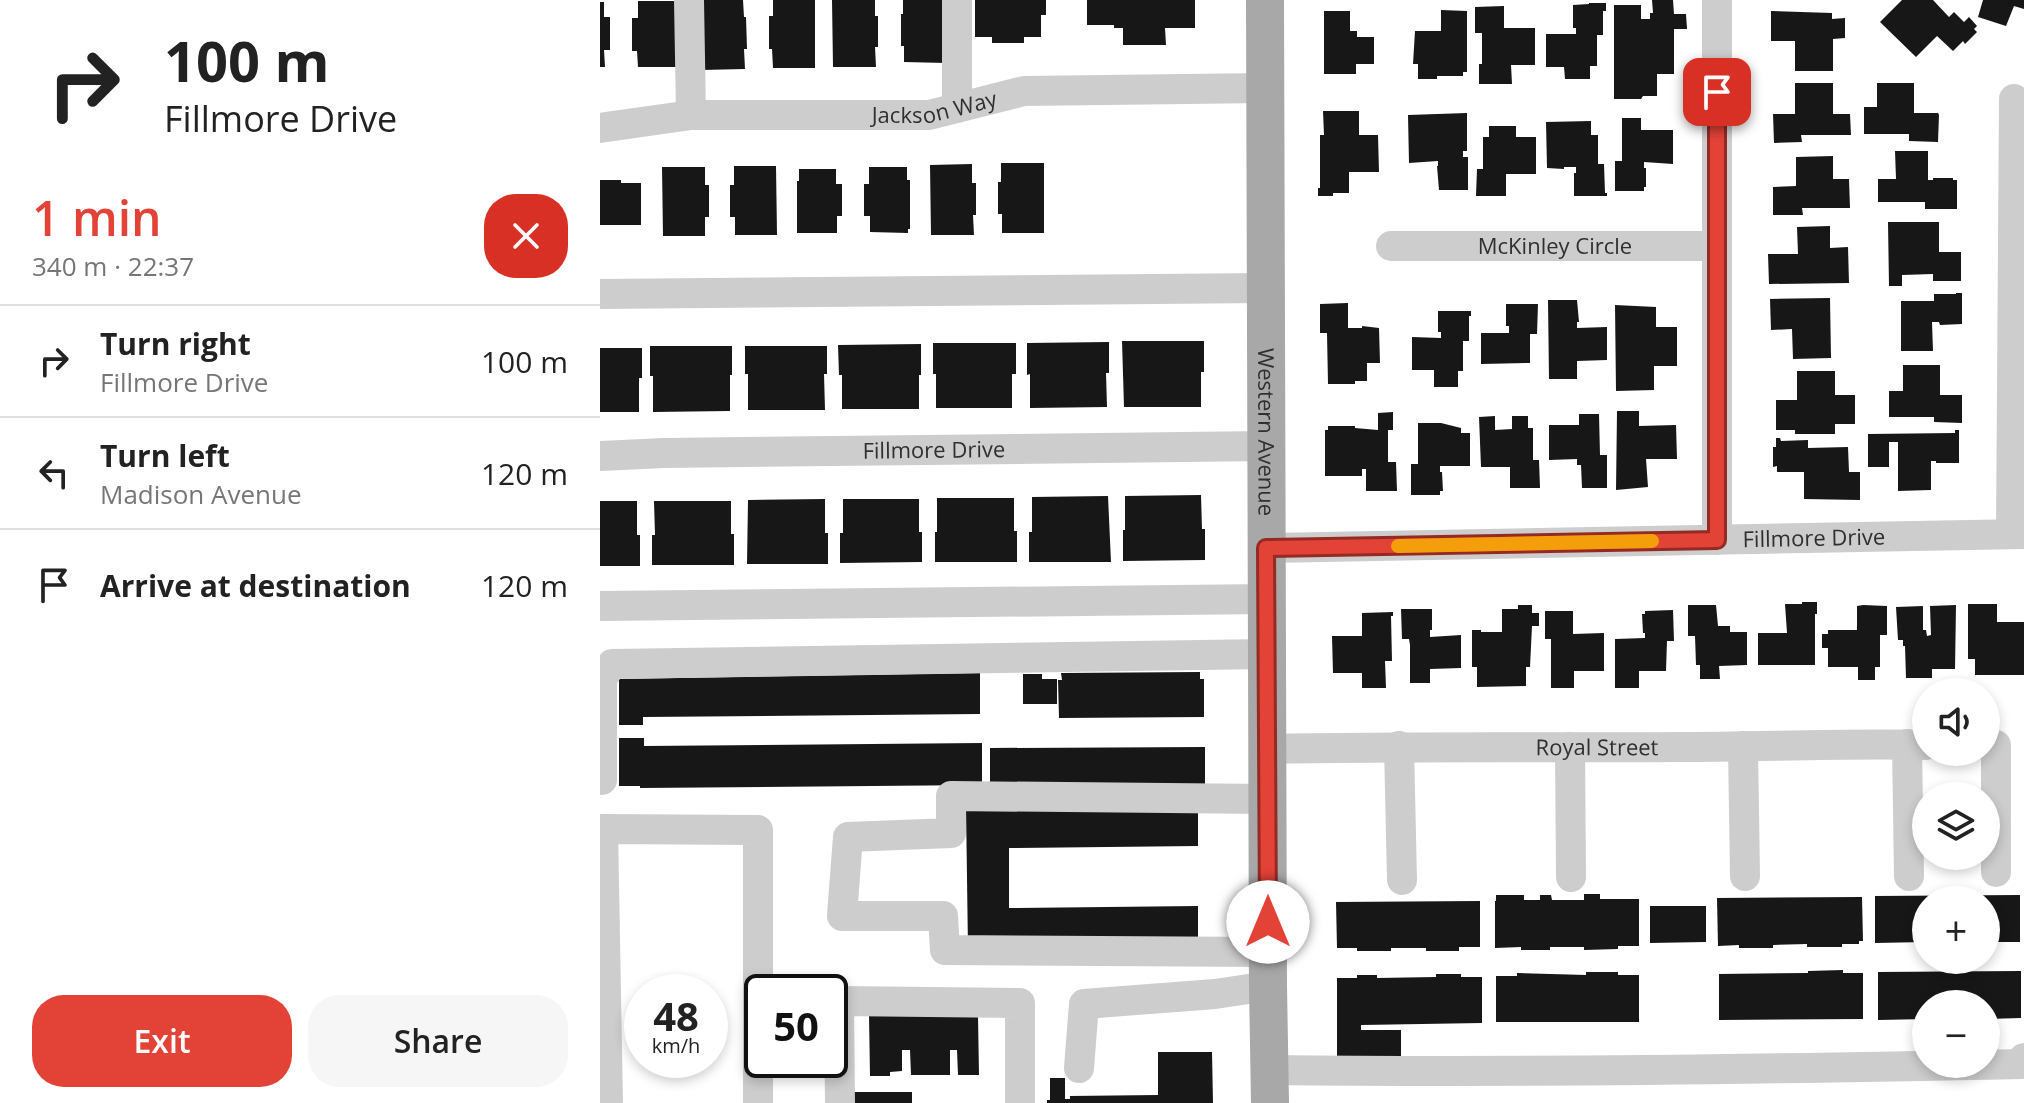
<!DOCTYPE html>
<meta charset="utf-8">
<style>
body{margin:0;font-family:"Open Sans",sans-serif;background:#f6f6f6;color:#222;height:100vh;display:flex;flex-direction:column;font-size:30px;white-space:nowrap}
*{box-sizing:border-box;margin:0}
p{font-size:26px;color:#767676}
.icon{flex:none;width:44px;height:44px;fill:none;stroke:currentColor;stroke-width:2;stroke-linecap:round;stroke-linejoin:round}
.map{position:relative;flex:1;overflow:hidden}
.details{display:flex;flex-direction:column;background:#fff;width:600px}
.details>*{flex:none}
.top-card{background:#fff;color:#222;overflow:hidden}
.fabs{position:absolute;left:1312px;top:678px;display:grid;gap:16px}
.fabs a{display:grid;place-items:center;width:88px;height:88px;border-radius:50%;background:#fff;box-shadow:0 4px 12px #0003;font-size:40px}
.speed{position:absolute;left:24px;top:974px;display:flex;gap:16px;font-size:40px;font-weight:700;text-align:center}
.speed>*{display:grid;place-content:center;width:104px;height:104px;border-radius:50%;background:#fff;box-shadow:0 4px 12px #0003;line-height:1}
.speed small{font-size:20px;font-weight:400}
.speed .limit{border:4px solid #111;border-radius:12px;background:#fff;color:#111}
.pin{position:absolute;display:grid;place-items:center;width:68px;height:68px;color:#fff;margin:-34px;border-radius:16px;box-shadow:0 4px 12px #0006}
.me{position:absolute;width:88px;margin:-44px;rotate:0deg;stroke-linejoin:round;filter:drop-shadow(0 0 6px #0008)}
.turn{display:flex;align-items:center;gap:28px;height:168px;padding:0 32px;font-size:36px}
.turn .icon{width:104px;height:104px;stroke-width:2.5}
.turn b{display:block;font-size:56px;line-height:68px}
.round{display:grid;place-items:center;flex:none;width:84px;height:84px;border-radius:32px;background:#f6f6f6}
.headline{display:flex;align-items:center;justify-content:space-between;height:136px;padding:0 32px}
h1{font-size:48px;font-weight:600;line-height:60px;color:#e34236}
.primary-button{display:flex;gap:16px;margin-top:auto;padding:16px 32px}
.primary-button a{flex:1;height:92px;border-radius:32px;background:#e34236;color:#fff;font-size:32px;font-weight:600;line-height:92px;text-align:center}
.primary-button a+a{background:#f6f6f6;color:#222}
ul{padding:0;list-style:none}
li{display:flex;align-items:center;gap:24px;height:112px;padding:0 32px;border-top:2px solid #e0e0e0}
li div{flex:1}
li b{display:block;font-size:30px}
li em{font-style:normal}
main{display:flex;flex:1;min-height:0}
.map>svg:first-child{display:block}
.building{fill:#171717}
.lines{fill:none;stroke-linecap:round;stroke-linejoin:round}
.minor{stroke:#cdcdcd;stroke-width:30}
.major{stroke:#a8a8a8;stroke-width:38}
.route-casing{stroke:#942b23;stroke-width:20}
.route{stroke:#e34236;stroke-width:14}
.slow{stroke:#f59e0b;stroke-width:14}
.labels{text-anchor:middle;stroke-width:8;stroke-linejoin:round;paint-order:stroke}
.street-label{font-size:22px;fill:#303030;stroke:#fff}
</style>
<main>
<section class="details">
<div class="top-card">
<div class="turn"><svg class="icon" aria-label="right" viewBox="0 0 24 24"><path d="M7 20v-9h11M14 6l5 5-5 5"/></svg><div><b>100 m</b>Fillmore Drive</div></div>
</div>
<div class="headline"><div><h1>1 min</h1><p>340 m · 22:37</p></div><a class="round" style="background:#d93025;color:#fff"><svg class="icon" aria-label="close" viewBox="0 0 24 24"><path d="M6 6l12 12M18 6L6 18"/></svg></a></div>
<ul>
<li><svg class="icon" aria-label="right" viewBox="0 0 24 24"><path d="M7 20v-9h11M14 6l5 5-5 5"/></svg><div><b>Turn right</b><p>Fillmore Drive</p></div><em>100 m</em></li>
<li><svg class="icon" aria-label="left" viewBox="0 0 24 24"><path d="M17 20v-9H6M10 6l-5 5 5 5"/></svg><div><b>Turn left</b><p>Madison Avenue</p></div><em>120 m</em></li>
<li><svg class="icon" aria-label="arrive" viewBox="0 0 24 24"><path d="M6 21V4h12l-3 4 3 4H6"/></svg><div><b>Arrive at destination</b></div><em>120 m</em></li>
</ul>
<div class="primary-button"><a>Exit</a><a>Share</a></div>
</section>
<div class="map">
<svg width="1424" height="1103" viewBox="0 0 1424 1103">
<rect width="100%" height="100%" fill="#fff"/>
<path class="building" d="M100,0H143L144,17H146L147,49H144L145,69L101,70Z
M173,0H215V68H173L172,49H169V16H173Z
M232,0H275V16H278V47H275L276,67H233Z
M303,0H347L346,63L304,62V46H301V14H303Z
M375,0H446V15H441V37H424V43H392V37H375Z
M487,0H595V28H565L566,45H523V28H514V25H487Z
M1052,0H1073L1074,14H1086L1087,29H1074V74H1057V96H1043L1041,99H1014V5H1041V19H1050V13H1053Z
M1302,0H1333L1349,17L1354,12L1364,22L1369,17L1377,26L1374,29L1377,32L1365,44L1363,41L1353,51L1337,36L1316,57L1280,22Z
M1383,0H1424V9L1414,6L1406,26L1378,17Z
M38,1H77V67H38L37,51H32V18H38Z
M0,2H4V17H10V50H4L5,67H0Z
M989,3H1006V11H1003V35H997V66H990V79H965L964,67H946V34H976V28H973V5L989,4Z
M904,6V28H935V65H911L912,84H879V64H882V33H875V7Z
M841,10L867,11V72H863V76H837V79H818V64H813L815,31H841Z
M724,11H750V31H757V37H774V64H756V74H724Z
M1171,11L1232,13V19L1245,18V38L1233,39V71H1195V41H1171Z
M1195,83H1233V114H1250L1251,135H1201L1202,142L1174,143L1173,114H1195Z
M1277,83H1314V113H1338L1339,115L1338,142L1309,141V134H1264V107H1277Z
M723,111H759V135H778L779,172H749V193H733V196H718V188H720V135H724Z
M867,113V151H863V157H868V190H839L837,166H838V161L809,163L808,115Z
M1022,118H1041V130H1073V164L1044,162V168H1046V187H1044V191H1015V161H1022Z
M991,121V135H998V164H1004L1005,193H1007V196H974V173H976V167H964V169L947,168L946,122Z
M889,126H916V137H936V174H906V196H876L877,169H883V137H889Z
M1295,151H1328V180H1333V178H1353V180H1357V209H1325V202H1278V179H1296Z
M1233,156V179H1249L1250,208H1202L1203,215H1173V187L1196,186V157Z
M401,163H444V233H402V214H398V182H401Z
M372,164V183H376V215H373L374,235H331L330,165Z
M134,166H176L177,235H135V217H130V185H134Z
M62,167H105V185H109V217H105V236H63Z
M269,167H307V180H310V229H308V233L270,232V216H264V184H269Z
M199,169H236V184H242V216H237V233H197V181H199Z
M0,180H21V183H41V225H0Z
M1288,222H1339V252H1361V281H1333V274L1302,275V286H1289Z
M1230,226V248L1248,247L1249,283L1169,284L1168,254H1198L1197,227Z
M1356,293H1362V324L1340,325L1339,322H1332L1333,351H1301V301H1334V294H1356Z
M1230,298L1231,358L1193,359L1192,329L1171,330L1170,299Z
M948,300H977L979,322H977V328L1007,327V360L977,361V379H949Z
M748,303V328H762V326L779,328L780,363H767V381H755V384H728L727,333H720V304Z
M906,304H938L937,334H930V363L881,364V333H909V326H906Z
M1015,305L1056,307V327H1077V366H1054V390L1016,391Z
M838,311H871V316H869V341H863V371H858V387H834V370H812V337L841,338V332H838Z
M522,341H604V372H601V407H524Z
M509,342V373H506L507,407L430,408V374L427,375V343Z
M333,343H416V374H412V408H336V374H333Z
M321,344V375H319V409H242V375H239L238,345Z
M50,346H132V375H130V411L53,412V376H50Z
M145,346H227V374H224L225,410H148V374H145Z
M0,348H42V378H39V412H0Z
M1303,365H1340V395H1362V423L1334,422V417H1289V391H1303Z
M1197,371H1235V395H1255V424H1235V434H1195V430H1176V400H1197Z
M1017,411H1039V426L1076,425L1077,459H1046L1048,487L1016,490Z
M793,412V430H788V462H796L797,491H766V469H762V476H725V430H728V426H755V428L778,430V413Z
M979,414H999L1000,455H1007V488H982L981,465H977V459L949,460V425H979Z
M895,416V430L912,429V416H928V428H933V460H939L940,488H910V467H881L879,417Z
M818,423H841L861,428V433H870V466H840V472H842L843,491H840V495H811V464H818Z
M1355,430H1359V463H1336V461H1331V490L1298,491V442H1289V467H1268V434L1355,433Z
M1176,438H1180L1181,441L1208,440V448L1248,447L1249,472H1260V500L1204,499V472H1177V466L1173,467V447H1176Z
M601,495L602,529H605V560L523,561V530H525V496Z
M508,496L511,562H429V532H432V497Z
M337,498H414V531H417V562H335V532H337Z
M225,499V533H228V564H147L148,500Z
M243,499H319V532H322V562L240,563V533H243Z
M0,501H37V535H40V566H0Z
M54,501H131V534H134V565H52V535H55Z
M1202,602H1217V614H1215V665H1158V633H1187L1185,604H1202Z
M1368,604H1397V622H1424V675H1375V659H1368Z
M918,605H932V613H939V626H932L930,667H926V686L877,687V667H872V630H881V632H902V609H918Z
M1088,605H1116L1118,626H1130V632H1147V665L1119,666L1120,679H1100V665H1096L1095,636H1088Z
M1263,605L1287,606V635H1280V667H1275V680H1258V667H1228V648H1222V634H1228V630H1257V606Z
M1356,605L1355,669H1332V678H1306L1305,646H1303V640H1298L1296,607L1323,606V630H1326L1327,636L1331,635L1330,606Z
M801,609H832V630H830V637L861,635V668L830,669V683H810V645L809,639H802Z
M1073,610L1074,641H1067L1066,671H1039V688H1015V639L1045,638V633H1043L1042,614H1045V611Z
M945,611H973V634L1004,633V671H974V688H951V639H945Z
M793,612V616H791L792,661H785L786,688H762V673H733L732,636H762V613Z
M600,672V679H604V717L459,718L458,680H462L461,673Z
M380,673V714L43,717V725H19V679Z
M423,674H442V679H457V704H423Z
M19,738H44V746L382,743V785L40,788V786H19Z
M605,747V787L390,788V748Z
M598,804V846L409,848V908L598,906V949L368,950L366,806Z
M984,894H1000V899H1039V946H1018V949L984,950V947H950V950H921V947L895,948V901H896V895H924V900H940V895H951L952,900H984Z
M1420,895V942H1386V900H1326V942L1275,943V896Z
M1262,897L1263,941H1259V944H1242V947H1207V944L1173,945V948H1139V945L1118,946L1117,898Z
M880,901V947H859V951H826V948H791V951H757V948H737L736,902Z
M1050,906H1106V942L1050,943Z
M1243,970V973H1263V1019L1119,1020V974L1208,973V971Z
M1421,971V1018L1386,1019V1004H1326V1019L1278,1020V972Z
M986,972H1018V975H1039V1022H896V976H917V973L986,975Z
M836,974H861V977H882V1023L761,1025V1030H801V1059L737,1060V978H757V975H777V978L836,977Z
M269,1015L378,1016L379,1075H358L357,1050H350V1075H311L310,1050H302V1071L290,1072V1076H270Z
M558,1052H612L613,1103H447V1100H450V1078H465V1099H470V1096L558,1095Z
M250,1092H312V1103H250Z"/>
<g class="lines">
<g class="minor">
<path d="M89,0L91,115"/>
<path d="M1117,0V540"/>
<path d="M357,108V0"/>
<path id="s1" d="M0,128L91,115H329L424,91L666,88"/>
<path id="s2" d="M791,246H1117"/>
<path d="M0,294L666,288"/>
<path id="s3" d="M0,456L64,453L666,446"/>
<path d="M1411,534L1414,99"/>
<path id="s4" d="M666,548L1424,534"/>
<path d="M0,606L667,599"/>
<path d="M1307,744L1309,876"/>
<path d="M1386,745H1396V872"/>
<path d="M799,746L802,880"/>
<path d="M1143,746L1145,876"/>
<path d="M970,747L971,877"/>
<path id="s5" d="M667,749C804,746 940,748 1076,747C1159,747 1243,743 1326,745"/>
<path d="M2,780V679L12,664L667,654"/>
<path d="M667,799L351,796V833L248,837L242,916H343L345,950L668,952"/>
<path d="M479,1068L484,1004L615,994L668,986"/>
<path d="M670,1070C920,1073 1171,1069 1422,1064L1424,1058"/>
<path d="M8,1103L3,829L158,830V1103"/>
<path d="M240,1103L239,1001L420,1003V1103"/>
</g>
<path class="major" id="s6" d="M665,0L668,986L670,1103"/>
</g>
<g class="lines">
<g class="route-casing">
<path id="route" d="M668,922L666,548L1117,540V92"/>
</g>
<use href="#route" class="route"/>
<path class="slow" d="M798,546L1052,541"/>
</g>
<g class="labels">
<g class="street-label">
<text dy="8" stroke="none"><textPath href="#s1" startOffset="336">Jackson Way</textPath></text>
<text dy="8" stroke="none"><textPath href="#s2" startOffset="164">McKinley Circle</textPath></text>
<text dy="8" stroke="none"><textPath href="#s6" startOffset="432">Western Avenue</textPath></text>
<text dy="8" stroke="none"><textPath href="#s3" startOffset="334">Fillmore Drive</textPath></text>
<text dy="8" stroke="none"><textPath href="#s4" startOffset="548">Fillmore Drive</textPath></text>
<text dy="8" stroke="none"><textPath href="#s5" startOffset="330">Royal Street</textPath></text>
</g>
</g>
</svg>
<div class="fabs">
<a><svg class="icon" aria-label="sound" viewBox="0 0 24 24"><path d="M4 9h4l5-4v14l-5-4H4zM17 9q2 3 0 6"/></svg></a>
<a><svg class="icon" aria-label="layers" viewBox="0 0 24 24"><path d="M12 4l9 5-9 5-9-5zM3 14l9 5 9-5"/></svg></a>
<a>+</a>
<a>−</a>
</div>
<div class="speed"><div>48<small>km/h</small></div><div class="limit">50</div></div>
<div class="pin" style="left:1117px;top:92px;background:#d93025"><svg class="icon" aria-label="arrive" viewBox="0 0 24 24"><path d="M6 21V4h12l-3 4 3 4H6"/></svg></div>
<svg class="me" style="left:668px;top:922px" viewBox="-20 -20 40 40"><circle r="19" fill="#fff"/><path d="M0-13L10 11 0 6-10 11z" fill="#e34236"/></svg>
</div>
</main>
